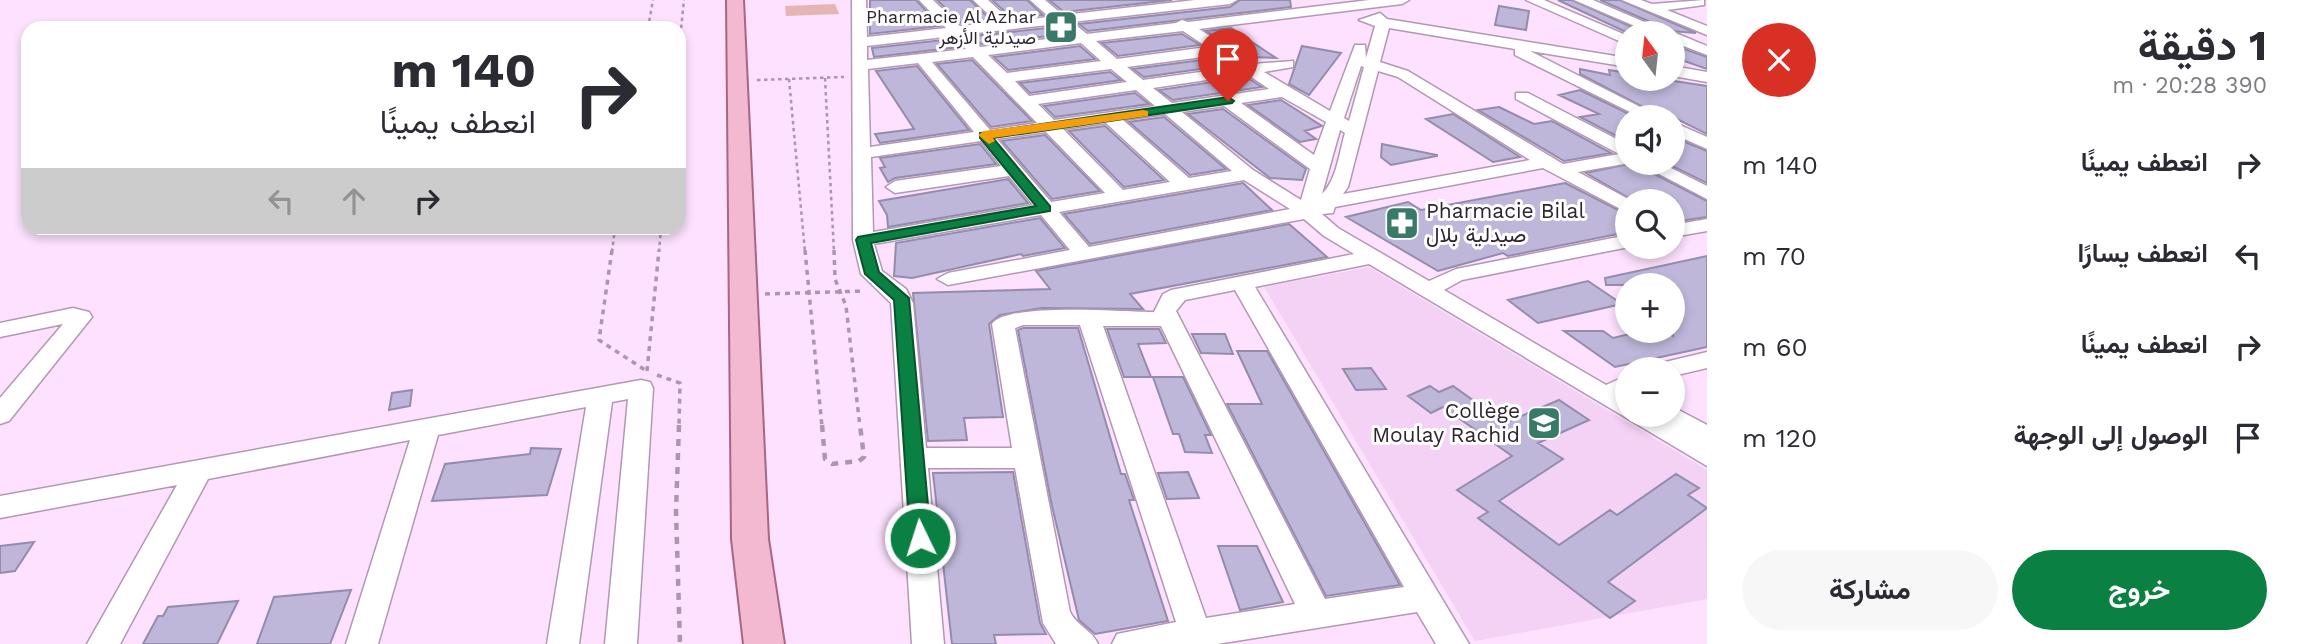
<!DOCTYPE html>
<html lang="ar">
<meta charset="utf-8">
<style>
body{margin:0;font-family:"Work Sans",Vazirmatn,sans-serif;background:#f7f7f7;color:#2b2b33;direction:rtl;height:100vh;display:flex;flex-direction:column;font-size:26px;white-space:nowrap}
*{box-sizing:border-box;margin:0}
p{font-size:23px;color:#7c7c81}
.icon{flex:none;width:38px;height:38px;fill:none;stroke:currentColor;stroke-width:2;stroke-linecap:round;stroke-linejoin:round}
.map{position:relative;flex:1;overflow:hidden;direction:ltr}
.panel{display:flex;flex-direction:column;background:#fff;width:595px}
.panel>*{flex:none}
.top-card{position:absolute;left:21px;top:21px;width:665px;height:214px;border-radius:21px;box-shadow:0 4px 10px #0003;direction:rtl;background:#fff;color:#2b2b33;overflow:hidden}
.needle{width:46px;rotate:345deg}
.controls{position:absolute;left:1615px;top:21px;display:grid;gap:14px}
.controls a{display:grid;place-items:center;width:70px;height:70px;border-radius:50%;background:#fff;box-shadow:0 4px 10px #0003;font-size:35px}
.pin{position:absolute;display:grid;place-items:center;width:60px;height:60px;color:#fff;margin:-72px -30px;border-radius:50% 50% 50% 0;rotate:-45deg;box-shadow:0 0 7px #0007}
.pin .icon{rotate:45deg}
.me{position:absolute;width:77px;margin:-38px;rotate:356deg;stroke-linejoin:round;filter:drop-shadow(0 0 5px #0008)}
.turn{display:flex;align-items:center;gap:24px;height:147px;padding:0 35px;font-size:32px}
.turn .icon{width:91px;height:91px;stroke-width:2.5}
.turn b{display:block;font-size:49px;line-height:60px}
.lanes{display:flex;align-items:center;height:66px;padding:0 35px;background:#0003;justify-content:center;gap:35px;direction:ltr}
.lanes .off{opacity:.35}
.round{display:grid;place-items:center;flex:none;width:74px;height:74px;border-radius:37px;background:#f7f7f7}
.headline{display:flex;align-items:center;justify-content:space-between;height:119px;padding:0 35px}
h1{font-size:42px;font-weight:700;line-height:52px}
.cta{display:flex;gap:14px;margin-top:auto;padding:14px 35px}
.cta a{flex:1;height:80px;border-radius:42px;background:#0b8043;color:#fff;font-size:28px;font-weight:700;line-height:80px;text-align:center}
.cta a+a{background:#f7f7f7;color:#2b2b33}
ul{padding:0;list-style:none}
li{display:flex;align-items:center;gap:21px;height:91px;padding:0 35px}
li div{flex:1}
li b{display:block;font-size:26px}
li em{font-style:normal}
main{display:flex;flex:1;min-height:0}
.map>svg:first-child{display:block}
.built{fill:#f4d2f5}
.green{fill:#e5b6b1}
.building{fill:#beb7da;stroke:#938cad;stroke-width:2}
.lines{fill:none;stroke-linecap:round;stroke-linejoin:round}
.minor-casing{stroke:#b298b4;stroke-width:3}
.major-casing{stroke:#a86684;stroke-width:4}
.path-far2{stroke:#ab96ac;stroke-width:2.5;stroke-dasharray:3.5 3.5;stroke-linecap:butt}
.path-far1{stroke:#ab96ac;stroke-width:3.5;stroke-dasharray:5 5;stroke-linecap:butt}
.path{stroke:#ab96ac;stroke-width:4.5;stroke-dasharray:7 7;stroke-linecap:butt}
.minor{fill:#fff;fill-rule:evenodd}
.major{fill:#f2b9d0;fill-rule:evenodd}
.route{fill:#0b8043;stroke:#07532c;stroke-width:2}
.slow{fill:#f59e0b}
.labels{text-anchor:middle;stroke-width:6;stroke-linejoin:round;paint-order:stroke}
.far-poi-label{font-size:18px;fill:#2e242f;stroke:#fff;text-anchor:end}
.poi-label{font-size:21px;fill:#2e242f;stroke:#fff;text-anchor:start}
</style>
<main>
<section class="panel">
<div class="headline"><div><h1>1 دقيقة</h1><p>390 m · 20:28</p></div><a class="round" style="background:#d93025;color:#fff"><svg class="icon" aria-label="close" viewBox="0 0 24 24"><path d="M6 6l12 12M18 6L6 18"/></svg></a></div>
<ul>
<li><svg class="icon" aria-label="right" viewBox="0 0 24 24"><path d="M7 20v-9h11M14 6l5 5-5 5"/></svg><div><b>انعطف يمينًا</b></div><em>140 m</em></li>
<li><svg class="icon" aria-label="left" viewBox="0 0 24 24"><path d="M17 20v-9H6M10 6l-5 5 5 5"/></svg><div><b>انعطف يسارًا</b></div><em>70 m</em></li>
<li><svg class="icon" aria-label="right" viewBox="0 0 24 24"><path d="M7 20v-9h11M14 6l5 5-5 5"/></svg><div><b>انعطف يمينًا</b></div><em>60 m</em></li>
<li><svg class="icon" aria-label="arrive" viewBox="0 0 24 24"><path d="M6 21V4h12l-3 4 3 4H6"/></svg><div><b>الوصول إلى الوجهة</b></div><em>120 m</em></li>
</ul>
<div class="cta"><a>خروج</a><a>مشاركة</a></div>
</section>
<div class="map">
<svg width="1707" height="644" viewBox="0 0 1707 644">
<rect width="100%" height="100%" fill="#fde1fe"/>
<path class="built" d="M1369,267L1707,470V599L1475,641L1264,287Z"/>
<path class="green" d="M835,4L839,14L786,16L785,6Z"/>
<path class="building" d="M870,0H916L940,26L870,34Z
M937,0H970L991,20L961,23Z
M992,0H1027L1043,15L1012,18Z
M1049,0H1172L1064,12Z
M1240,0H1290L1291,7L1088,31L1079,24L1230,7Z
M1558,0H1572L1645,33H1628Z
M1600,0H1620L1696,33L1671,31Z
M1499,6L1529,11L1526,30L1495,25Z
M1056,27L1065,34L981,44L973,36Z
M1231,28L1276,58L1247,57L1206,31Z
M1182,34L1200,45L1118,56L1102,43Z
M952,39L960,47L874,57L872,48Z
M1673,45L1707,57V69L1673,57Z
M1080,46L1095,59L1008,70L994,57Z
M1302,46L1341,53L1309,95L1289,84Z
M1217,58L1229,65L1144,77L1133,69Z
M972,60L1032,121L991,127L937,64Z
M917,66L969,130L880,143L875,134L914,129L876,71Z
M1580,69L1610,75L1609,70L1628,73V79H1661L1707,86V134L1673,117H1662L1580,74Z
M1110,72L1121,80L1030,93L1020,83Z
M1246,77L1262,87L1173,100L1159,90Z
M1580,90L1635,117H1628V142L1580,117L1599,114L1559,95Z
M1135,93L1149,104L1055,117L1044,106Z
M1281,100L1322,126L1305,131L1316,139L1300,142L1248,105Z
M1499,107L1534,124L1552,121L1611,153L1564,161L1478,110Z
M1223,109L1306,169L1302,180L1270,178L1188,114Z
M1453,114L1520,157L1493,162L1426,119Z
M1164,117L1226,169L1190,175L1129,122Z
M1105,126L1164,180L1124,187L1069,131Z
M1045,135L1100,191L1052,199L1002,141Z
M1673,137L1707,151V183L1666,163H1673Z
M980,144L996,164L895,178L888,182L880,168L885,167L880,158Z
M1382,144L1437,155V156L1391,165L1381,157Z
M1633,163L1707,201V217L1673,222V201H1634L1586,173Z
M1008,179L1028,203L888,227L887,215L879,201Z
M1243,183L1272,210L1090,244L1064,214Z
M1565,183L1628,215V232L1508,256L1503,253L1438,271L1346,217L1408,202L1421,210Z
M1040,218L1065,248L1023,256L1021,254L912,278L894,276L896,243Z
M1289,224L1327,257L1130,294L1143,309L1042,308L1000,315L989,324L1003,417L964,418L967,440L928,441L913,293L1050,289L1036,271Z
M1707,256V347L1615,367L1564,331H1603L1613,338L1642,331H1665L1673,336V285H1606L1605,278Z
M1588,281L1622,304L1538,323L1508,300Z
M1023,328H1078L1121,474H1125L1134,500H1129L1168,621L1095,634L1079,620L1052,506L1018,330Z
M1107,329H1159L1166,343L1138,344L1151,377H1124Z
M1192,334H1225L1233,354L1201,353Z
M1237,351H1267L1400,585L1326,596L1227,404H1262Z
M1371,368L1386,389L1356,390L1343,369Z
M1153,377H1183L1211,435H1205L1212,453L1185,452L1179,434H1173Z
M1430,386L1439,392L1453,386L1505,423L1559,400L1589,420L1538,443L1563,459L1499,501L1559,545L1610,510L1617,515L1676,474L1699,488L1688,495L1707,508L1608,582L1635,601L1610,618L1478,518L1488,512L1457,490L1512,456L1443,407L1431,413L1408,396Z
M412,390L410,406L389,410L392,393Z
M531,448L561,449L547,495L432,501L445,464L530,454Z
M1013,472L1040,623L1046,634L994,635L996,644H952L933,473Z
M1188,472L1199,498L1167,499L1158,473Z
M34,542L15,571L0,573V546Z
M1218,546H1257L1283,602L1240,610Z
M351,590L330,644H257L274,597Z
M238,601L217,644H143L158,616H163L168,607Z"/>
<g class="lines">
<g class="minor-casing">
<path id="minor" d="M852,0H866L867,37L946,28L919,0H933L960,26L997,22L973,0H988L1011,21L1049,17L1030,0H1045L1063,15L1195,0H1237L1230,4L1072,22L1087,34L1176,23L1182,20L1188,22L1369,0H1409L1402,4L1199,29L1253,64L1293,61V67L1264,72L1330,111L1355,45H1365L1366,58L1375,26L1359,20L1380,13L1387,19L1628,58V67L1530,51L1660,117H1640L1515,55V49L1389,28L1380,62L1408,71L1563,164L1619,154L1516,99V93H1528L1628,145V163H1630L1578,172L1632,201H1628V213L1543,168L1335,207L1333,213L1322,214L1338,228L1429,281L1456,269L1628,235L1629,247L1462,280L1444,290L1606,385L1628,375V415H1673V407L1707,425V466L1369,264L1255,287L1469,644H1436L1417,612L1217,644H1112L1117,634L1176,622L1080,325H1023L1015,328L1070,612C1077,626 1092,630 1098,644H1056L1043,623L1015,468H928L944,644H912L891,303L861,274L853,240ZM1057,24L1072,36L980,47L968,34ZM1183,31L1207,47L1117,59L1096,41ZM953,36L966,49L867,60V46ZM1081,43L1101,61L1007,73L988,55ZM1218,55L1236,67L1143,80L1127,67ZM973,57L1037,123L990,130L932,62ZM918,63L974,132L870,147L868,69ZM1361,66L1364,67L1349,121L1344,118ZM1111,69L1127,82L1029,96L1015,81ZM1378,71L1398,77L1530,160L1343,194L1348,187ZM1247,74L1269,89L1172,103L1153,88ZM1136,90L1155,106L1054,120L1038,104ZM1282,97L1326,122L1314,155L1241,103ZM1224,106L1310,169L1301,200L1253,170L1182,112ZM1165,114L1232,171L1189,178L1123,120ZM1106,123L1170,182L1123,190L1063,129ZM1340,130L1345,133C1339,153 1337,179 1322,194ZM1046,132L1105,193L1051,202L997,139ZM981,141L1001,166L895,181L886,187L895,193L1009,176L1033,205L873,232L871,157ZM1244,180L1290,209L1089,247L1059,212ZM1041,215L1070,250L948,273L937,279L948,285L1304,219L1324,236L1354,254L1171,290L1163,294L1154,312C1125,312 1006,302 992,324L1012,448H926L913,303L906,289L882,271L874,244ZM1235,290L1404,587L1325,599L1176,311L1185,300ZM1103,326H1161L1295,604L1206,618Z
M1526,0H1544L1628,36V45Z
M1574,0H1593L1670,33H1651Z
M1622,0H1641L1652,4L1704,0V5L1667,10L1707,26V35Z
M1671,33L1678,34L1707,46V55L1673,42Z
M1673,66L1707,72V82L1673,76Z
M1673,122L1707,137V149L1673,134Z
M1638,163H1661L1707,186V199Z
M1707,219V231L1673,237V225Z
M73,308L89,312L92,317L9,421L0,424V398L63,324L0,337V323Z
M1707,352V368L1673,376V369H1658L1661,363Z
M641,380L650,382L653,388L637,644H605L628,399L612,402L579,644H547L586,407L438,435L378,644H346L410,440L208,479L120,644H87L177,485L0,518V496Z"/>
</g>
<g class="major-casing">
<path id="major" d="M727,0H743L768,539L784,644H744L732,539Z"/>
</g>
<path class="path-far2" d="M648,28L653,0
M679,49L684,0
M825,78L834,252
M789,79L805,252
M757,80L844,77
M615,231L661,228
M612,252L615,228
M659,252L661,228"/>
<path class="path-far1" d="M612,250L599,340L645,370
M805,250L822,427
M834,250L835,279L846,306L860,427
M765,294L865,291
M647,371L659,250
M657,375L680,383L679,427"/>
<path class="path" d="M679,425L676,511L680,644
M822,425L825,459L832,464L859,461L864,457L860,425"/>
<use href="#minor" class="minor"/>
<use href="#major" class="major"/>
</g>
<path class="route" d="M1228,97L1234,101L1232,103L993,138L1050,206V211L871,243L879,272L909,298L931,538L928,543H913L910,538L894,300L865,274L856,240L858,237L1036,206L980,138V133Z"/>
<path class="slow" d="M1143,110L1148,111V116L993,138L995,141L989,144L978,135L984,131Z"/>
<defs>
<g id="pharmacy-square" transform="scale(1.75)"><rect x="-9" y="-9" width="18" height="18" rx="4" fill="#397968" stroke="#fff"/><path d="M-2-6h4v4h4v4h-4v4h-4v-4h-4v-4h4Z" fill="#fff"/></g>
<g id="school-square" transform="scale(1.75)"><rect x="-9" y="-9" width="18" height="18" rx="4" fill="#397968" stroke="#fff"/><path d="M0-5L7-2L0 1L-7-2ZM-4 1L0 2.5L4 1V4Q0 6-4 4Z" fill="#fff"/></g>
</defs>
<g fill-rule="evenodd">
<use href="#pharmacy-square" x="1061" y="27"/>
<use href="#pharmacy-square" x="1402" y="223"/>
<use href="#school-square" x="1544" y="423"/>
</g>
<g class="labels">
<g class="far-poi-label">
<text x="1036" y="23">Pharmacie Al Azhar<tspan x="1036" dy="21">صيدلية الأزهر</tspan></text>
</g>
<g class="poi-label">
<text x="1426" y="218">Pharmacie Bilal<tspan x="1426" dy="24">صيدلية بلال</tspan></text>
<text x="1520" y="418" text-anchor="end">Collège<tspan x="1520" dy="24">Moulay Rachid</tspan></text>
</g>
</g>
</svg>
<div class="controls">
<a><svg class="needle" viewBox="-14 -14 28 28"><path d="M0-13l5 13h-10z" fill="#e53935"/><path d="M0 13l5-13h-10z" fill="#7c7c81"/></svg></a>
<a><svg class="icon" aria-label="sound" viewBox="0 0 24 24"><path d="M4 9h4l5-4v14l-5-4H4zM17 9q2 3 0 6"/></svg></a>
<a><svg class="icon" aria-label="search" viewBox="0 0 24 24"><circle cx="10" cy="10" r="6"/><path d="M15 15l6 6"/></svg></a>
<a>+</a>
<a>−</a>
</div>
<div class="pin" style="left:1228px;top:101px;background:#d93025"><svg class="icon" aria-label="arrive" viewBox="0 0 24 24"><path d="M6 21V4h12l-3 4 3 4H6"/></svg></div>
<svg class="me" style="left:920px;top:538px" viewBox="-20 -20 40 40"><circle r="17" fill="#0b8043" stroke="#fff" stroke-width="3"/><path d="M0-11L8 9 0 5-8 9z" fill="#fff"/></svg>
<div class="top-card">
<div class="turn"><svg class="icon" aria-label="right" viewBox="0 0 24 24"><path d="M7 20v-9h11M14 6l5 5-5 5"/></svg><div><b>140 m</b>انعطف يمينًا</div></div>
<div class="lanes"><svg class="icon off" aria-label="left" viewBox="0 0 24 24"><path d="M17 20v-9H6M10 6l-5 5 5 5"/></svg><svg class="icon off" aria-label="ahead" viewBox="0 0 24 24"><path d="M12 20V5M6 11l6-6 6 6"/></svg><svg class="icon" aria-label="right" viewBox="0 0 24 24"><path d="M7 20v-9h11M14 6l5 5-5 5"/></svg></div>
</div>
</div>
</main>
